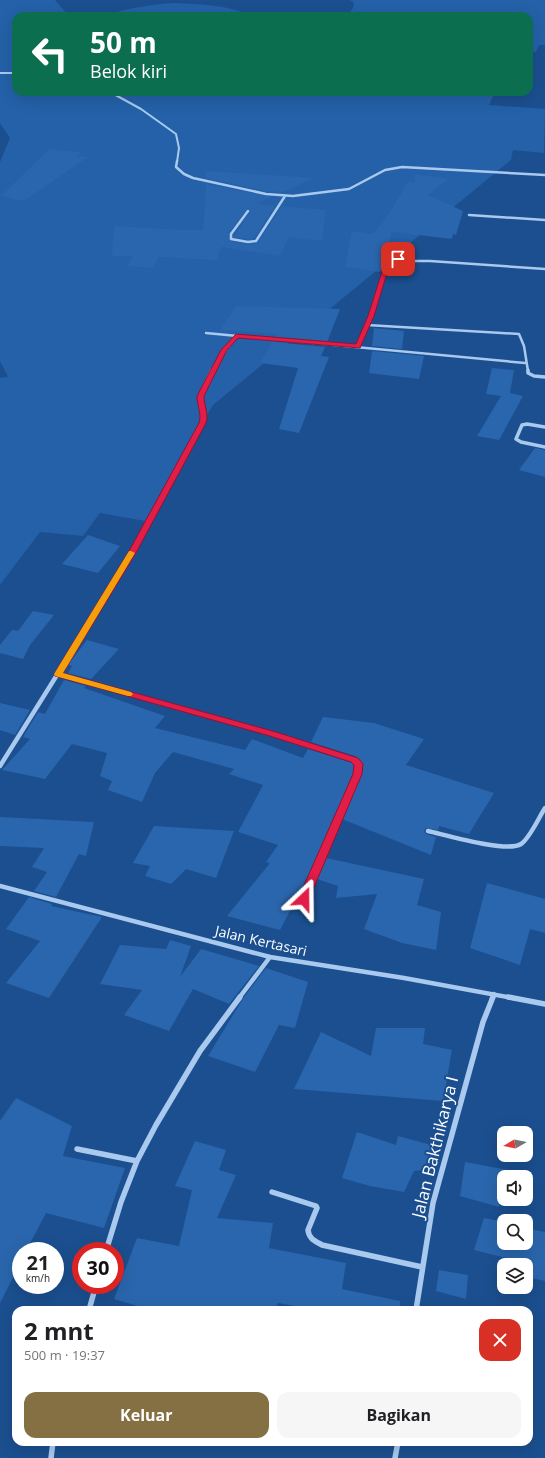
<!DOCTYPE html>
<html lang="id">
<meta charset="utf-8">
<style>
body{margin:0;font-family:"Open Sans",sans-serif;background:#f6f6f6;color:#202124;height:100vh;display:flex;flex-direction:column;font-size:15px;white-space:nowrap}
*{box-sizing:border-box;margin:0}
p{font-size:13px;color:#757577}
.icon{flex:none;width:22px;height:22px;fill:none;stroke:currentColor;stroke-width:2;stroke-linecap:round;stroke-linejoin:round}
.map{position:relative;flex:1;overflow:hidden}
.panel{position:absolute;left:12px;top:1306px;width:521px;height:140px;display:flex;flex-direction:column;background:#fff;border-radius:12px;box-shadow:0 4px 16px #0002}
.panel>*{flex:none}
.top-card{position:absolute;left:12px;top:12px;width:521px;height:84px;border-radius:12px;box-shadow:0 4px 16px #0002;background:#0b6e4f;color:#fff;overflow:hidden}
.needle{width:26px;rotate:261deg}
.buttons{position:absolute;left:497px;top:1126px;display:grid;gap:8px}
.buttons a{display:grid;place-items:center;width:36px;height:36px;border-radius:8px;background:#fff;box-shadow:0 4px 16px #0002;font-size:20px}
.speed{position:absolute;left:12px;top:1242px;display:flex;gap:8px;font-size:20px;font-weight:700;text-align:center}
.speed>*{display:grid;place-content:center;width:52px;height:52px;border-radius:50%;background:#fff;box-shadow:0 4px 16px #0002;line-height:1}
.speed small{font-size:10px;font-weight:400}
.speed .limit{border:6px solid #d22;background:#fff;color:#111}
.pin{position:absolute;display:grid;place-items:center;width:34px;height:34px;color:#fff;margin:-17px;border-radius:8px;box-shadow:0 2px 6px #0006}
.me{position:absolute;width:44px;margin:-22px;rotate:23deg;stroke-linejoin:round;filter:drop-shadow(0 0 3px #0008)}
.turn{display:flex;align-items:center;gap:14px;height:84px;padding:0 12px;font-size:18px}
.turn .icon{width:52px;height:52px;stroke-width:2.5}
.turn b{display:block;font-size:28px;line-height:34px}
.round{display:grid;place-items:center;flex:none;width:42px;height:42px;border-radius:12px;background:#f6f6f6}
.head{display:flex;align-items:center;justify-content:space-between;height:68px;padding:0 12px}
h1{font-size:24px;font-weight:700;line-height:30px}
.button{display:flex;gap:8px;margin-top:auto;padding:8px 12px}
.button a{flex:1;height:46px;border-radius:12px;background:#847042;color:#fff;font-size:16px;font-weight:700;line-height:46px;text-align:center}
.button a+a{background:#f6f6f6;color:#202124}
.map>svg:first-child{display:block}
.green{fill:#2461a8}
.building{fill:#2a66ad}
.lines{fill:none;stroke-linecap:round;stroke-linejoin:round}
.street-far4{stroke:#a9c9ee;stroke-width:2}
.street-far3{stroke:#a9c9ee;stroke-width:2.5}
.street-far2{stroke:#a9c9ee;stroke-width:3.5}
.street-far1{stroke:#a9c9ee;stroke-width:4.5}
.street{stroke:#a9c9ee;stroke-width:5.5}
.route{fill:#e11d48;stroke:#92132f}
.slow{fill:#f59e0b}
.labels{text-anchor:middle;stroke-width:4;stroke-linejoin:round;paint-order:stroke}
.street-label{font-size:14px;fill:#fff;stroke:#1b4f8f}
.near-street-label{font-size:17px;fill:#fff;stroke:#1b4f8f}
</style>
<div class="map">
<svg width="545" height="1458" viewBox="0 0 545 1458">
<rect width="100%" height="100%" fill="#1b4f8f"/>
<path class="green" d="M0,0H55L69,16H16V92H495L489,105L545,109L544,153L513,150L511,160L213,405L145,521L100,513L83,536L40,532L0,585V378L8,377L0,361V162L10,138L0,123Z
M350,0H545V45H539L536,52L529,51V16H347L353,8L354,3Z
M176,3C197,4 231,5 250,16H102C126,9 150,4 176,3Z"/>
<path class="building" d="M49,149L81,152L77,156L88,157L24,201L1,196Z
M206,171L314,178L283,192L266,191L206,178Z
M415,174L448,179L428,195L463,211L456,235L453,234L452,239L392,232L380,272L345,267L352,231L372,234L385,220L408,182L415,183Z
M206,184L272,197L257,204L275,206L254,238L248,239L234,237L250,212V210L248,208L229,232L230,241L248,245L258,243L282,206L326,210L322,241L289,237L280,256L221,247L217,260L158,257L154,268L127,266L133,256H112L114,226L179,230H203Z
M236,306L340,309L327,342L275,337L277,334L220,330Z
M374,328L404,331L402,349L372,346Z
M272,342L325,347L321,356L329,357L299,433L279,429L298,368L260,363Z
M372,351L424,356L419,379L369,373Z
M492,368L514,370L510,393L523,396L499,440L477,436L501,396L486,394Z
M535,448L545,450V477L519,470Z
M88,535L120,546L98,573L62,564Z
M33,611L54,615L30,645L23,659L0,653V645L12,630L18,631Z
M87,640L119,649L91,679L68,673L72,666L68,665Z
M64,680L86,686L84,688L165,716L155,728L245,750L252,739L303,758L308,749L352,763L354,765L353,773L310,876H308L280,930L227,916L270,863L266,862L278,845L238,832L263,785L229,774L234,769L173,752L155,773L142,802L108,790L112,781L100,776L107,753L72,744L45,779L2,770L30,739L23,737L38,712L45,714Z
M0,703L30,710L15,735L0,730Z
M323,717L374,723L424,739L406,765L494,793L469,834L439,826L438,830L426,828L424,831L426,834L436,837L431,855L342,819L360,775L362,763L355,756L311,742Z
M0,817L94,822L86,856L79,854L56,897L34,891L47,872L32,867L44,848L0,846Z
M154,826L234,831L216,878L186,869L171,884L145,876L150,866L133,863Z
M326,858L424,879L417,905L441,912L436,950L402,943L364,929L377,894L336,898L338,886L317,879Z
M487,883L545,899V933L530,929L520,965L470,948Z
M29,897L52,904L51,906L102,917L49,998L6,983L40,941L6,929Z
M170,940L191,946L180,977L201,949L259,966L229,1004L193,989L169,1031L124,1015L142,990L100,984L120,945L166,949Z
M266,968L308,982L295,1028L279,1025L255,1072L208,1056L244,997Z
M376,1028H425L423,1044L452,1050L443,1101L294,1089L321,1032L371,1056Z
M16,1098L72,1126L63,1156L125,1168L104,1228L46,1213L26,1251H21V1262L0,1303V1121Z
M357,1132L396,1145L398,1136L435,1146L431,1169L414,1171L404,1192L370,1186L342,1178Z
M195,1141L226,1150L219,1170L236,1175L217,1218L273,1223L269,1248L346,1263L342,1289L400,1301V1310H317L278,1303L275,1310H151L114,1299L137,1238L179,1246L192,1190L175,1186Z
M465,1162L508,1170L507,1177H504V1188L499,1207L460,1196Z
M484,1218L504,1222V1243H526V1228L545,1232V1281L526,1277V1265H513L514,1260L474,1250Z
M439,1270L468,1275L466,1299L436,1291Z"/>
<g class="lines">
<path class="street-far4" d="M0,73H16
M110,92L141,109L176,134L179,148L177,162"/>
<path class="street-far3" d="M177,161L176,167L184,174L193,178L266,194L293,196L349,189L385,170L402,167L545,175
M248,211L231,234V239L248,242L256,241L285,196
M469,215L545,220
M367,325L519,334L524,346L528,371
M206,333L525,363
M358,346L371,316L389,261H430L545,269
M211,371L236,336"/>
<path class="street-far2" d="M528,370V373L534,376L545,377
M545,427L527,424L522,425L516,439L521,442L545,447
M76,644L133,551L203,423L200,399L205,384L212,370"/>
<path class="street-far1" d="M58,674L273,734L354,760L358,764L357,774L304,899
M0,766L77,643
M428,831C446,835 507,853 521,844C530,838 539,817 545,808
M0,886L270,957L404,978L513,998
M239,998L270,957
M492,998L494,994"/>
<path class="street" d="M508,997L545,1004
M77,1149L137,1161
M272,1192L316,1206L317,1208L308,1230C309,1239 315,1241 322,1245L422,1267
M106,1251L121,1202L137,1161L156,1125L200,1051L240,997
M89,1310L96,1285
M416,1310L433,1203L483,1022L493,997
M51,1458L53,1442
M395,1458L398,1442"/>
</g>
<path class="route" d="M398,258H400V261L390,263L374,316L360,348L238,338L227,350L204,396C204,406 209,414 206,423L137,551L63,673L276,732L358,758L363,764L362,774L309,899L307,902H300L298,899L353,774L354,765L351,762L270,736L55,676L54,674L129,551L199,423C202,414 197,406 197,396L221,350L236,334L356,344L368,316L385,262Z"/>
<path class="slow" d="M129,551H131L135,553L63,673L131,692L133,694L131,696H128L55,676L54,674Z"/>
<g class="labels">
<g class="street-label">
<text transform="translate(261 941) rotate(13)" y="5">Jalan Kertasari</text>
</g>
<g class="near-street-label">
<text transform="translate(435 1147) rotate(-76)" y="6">Jalan Bakthikarya I</text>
</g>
</g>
</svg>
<div class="buttons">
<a><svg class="needle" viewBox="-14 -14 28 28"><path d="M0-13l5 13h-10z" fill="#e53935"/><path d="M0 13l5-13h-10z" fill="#757577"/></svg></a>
<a><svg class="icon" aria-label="sound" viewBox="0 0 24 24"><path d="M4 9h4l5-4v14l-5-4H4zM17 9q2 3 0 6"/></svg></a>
<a><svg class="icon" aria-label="search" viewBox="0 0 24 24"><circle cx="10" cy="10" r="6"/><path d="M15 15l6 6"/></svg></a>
<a><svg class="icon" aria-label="layers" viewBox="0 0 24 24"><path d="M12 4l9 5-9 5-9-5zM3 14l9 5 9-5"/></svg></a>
</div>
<div class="speed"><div>21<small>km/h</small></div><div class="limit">30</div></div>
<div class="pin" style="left:398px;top:259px;background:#d93025"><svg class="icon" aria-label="arrive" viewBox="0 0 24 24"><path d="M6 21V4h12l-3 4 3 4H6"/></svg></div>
<svg class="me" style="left:304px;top:899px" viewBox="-20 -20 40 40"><path d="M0-17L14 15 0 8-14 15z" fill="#e11d48" stroke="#fff" stroke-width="4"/></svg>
<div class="top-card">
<div class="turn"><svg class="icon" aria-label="left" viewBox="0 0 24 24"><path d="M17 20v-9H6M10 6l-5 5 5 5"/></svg><div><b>50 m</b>Belok kiri</div></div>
</div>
<section class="panel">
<div class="head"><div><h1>2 mnt</h1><p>500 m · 19:37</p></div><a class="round" style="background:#d93025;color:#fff"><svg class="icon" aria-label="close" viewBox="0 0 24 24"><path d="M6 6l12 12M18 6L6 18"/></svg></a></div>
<div class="button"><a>Keluar</a><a>Bagikan</a></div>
</section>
</div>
